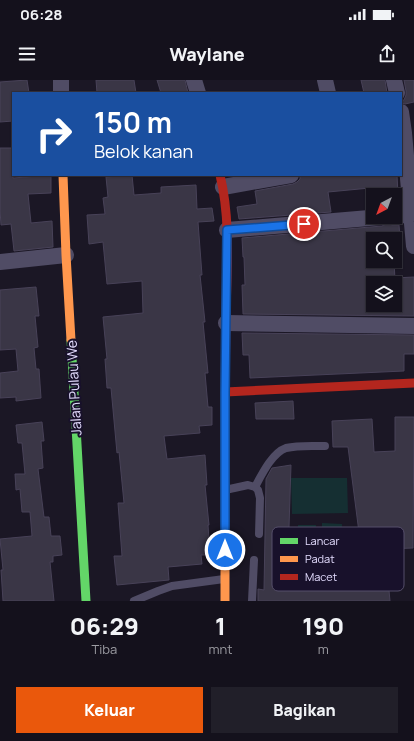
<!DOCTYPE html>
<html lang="id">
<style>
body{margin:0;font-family:Manrope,sans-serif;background:#211f29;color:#f1f3f6;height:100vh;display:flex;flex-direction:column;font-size:15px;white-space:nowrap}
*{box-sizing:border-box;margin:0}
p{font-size:13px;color:#9d9da3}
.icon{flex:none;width:22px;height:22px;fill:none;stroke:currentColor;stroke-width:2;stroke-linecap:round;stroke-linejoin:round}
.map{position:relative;height:521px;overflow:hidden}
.panel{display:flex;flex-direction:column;background:#14111c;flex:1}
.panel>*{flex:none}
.guide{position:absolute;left:12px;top:12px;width:390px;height:84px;border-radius:0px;box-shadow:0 1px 3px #0004,0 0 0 1px #33313b;background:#1a4fa0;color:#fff;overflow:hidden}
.needle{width:26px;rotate:221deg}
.tools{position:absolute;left:366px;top:108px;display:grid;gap:8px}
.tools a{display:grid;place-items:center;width:36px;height:36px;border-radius:0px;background:#14111c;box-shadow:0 1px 3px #0004,0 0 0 1px #33313b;font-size:20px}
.pin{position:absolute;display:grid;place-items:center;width:34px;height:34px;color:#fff;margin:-17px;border:2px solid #fff;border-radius:50%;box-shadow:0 1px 4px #0007}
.me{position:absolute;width:44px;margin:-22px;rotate:0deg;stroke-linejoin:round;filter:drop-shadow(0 0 3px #0008)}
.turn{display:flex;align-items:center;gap:14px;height:84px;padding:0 16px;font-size:18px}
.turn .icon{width:52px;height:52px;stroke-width:2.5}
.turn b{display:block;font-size:28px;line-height:34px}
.eta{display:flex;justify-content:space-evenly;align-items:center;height:68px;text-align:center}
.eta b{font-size:24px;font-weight:800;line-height:28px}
.primary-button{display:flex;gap:8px;margin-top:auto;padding:8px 16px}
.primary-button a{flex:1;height:46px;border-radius:0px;background:#ea580c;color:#fff;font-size:16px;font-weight:800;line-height:46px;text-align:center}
.primary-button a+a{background:#211f29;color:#f1f3f6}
.status{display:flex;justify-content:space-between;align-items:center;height:28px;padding:0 20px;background:#14111c;direction:ltr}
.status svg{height:11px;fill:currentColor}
header{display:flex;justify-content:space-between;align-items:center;height:52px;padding:0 16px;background:#14111c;font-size:18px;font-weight:800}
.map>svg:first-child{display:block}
.green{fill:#152f32}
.building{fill:#3a3646;stroke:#484258;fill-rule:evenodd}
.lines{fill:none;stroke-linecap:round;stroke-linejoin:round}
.lane{stroke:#504c65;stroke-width:8}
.street{stroke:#504c65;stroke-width:16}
.fast{stroke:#63d668;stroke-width:9}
.slow{stroke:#ff974d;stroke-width:9}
.jam{stroke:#b3261e;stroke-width:9}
.route-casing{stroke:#114b97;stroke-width:10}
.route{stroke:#1a73e8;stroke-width:7}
.labels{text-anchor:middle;stroke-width:4;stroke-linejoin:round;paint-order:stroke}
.street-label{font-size:14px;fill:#e3dcfe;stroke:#18112b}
.key{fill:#18112b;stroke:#554e6a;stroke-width:1}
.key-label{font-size:11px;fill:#e3dcfe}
</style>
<div class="status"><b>06:28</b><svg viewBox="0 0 49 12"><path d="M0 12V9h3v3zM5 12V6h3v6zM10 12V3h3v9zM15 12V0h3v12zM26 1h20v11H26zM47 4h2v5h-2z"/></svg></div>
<header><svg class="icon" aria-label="menu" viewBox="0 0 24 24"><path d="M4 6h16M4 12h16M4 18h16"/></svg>Waylane<svg class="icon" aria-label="share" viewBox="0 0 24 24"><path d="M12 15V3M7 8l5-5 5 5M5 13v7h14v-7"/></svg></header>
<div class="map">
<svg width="414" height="521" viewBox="0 0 414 521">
<rect width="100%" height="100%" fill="#1b1725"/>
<path class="green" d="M291,398H347L348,433L292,434Z
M322,443L342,444L341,482H321Z
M298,445H316L315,483L296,482Z"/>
<path class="building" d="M27,0L29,13H13V41L0,42V2Z
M96,0H134L136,13H97Z
M157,0H185L188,13H161Z
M361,0H385L387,13H364Z
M404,0H414V22L405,24L401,23V21L404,20L406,15V11Z
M0,68H13V98L51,95V113L28,114L31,143L52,141L53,167L14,171L11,144L1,145L0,130Z
M132,95L134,115L161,113V107L196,105L197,129L212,128L214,141L198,142L202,195H200L205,242H203L208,293H205L208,327H212V345L199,346L200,353L164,356L167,379L205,375L207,405H205L209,445H208L210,475H201L202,484L168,487L169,500L117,505L114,476H122L118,423H124L119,372L117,373L111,308H107L105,279H107L103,237L143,233L142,201L107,204L103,162L89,164L87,135L105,134L103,118L108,117L106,97Z
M300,95H397L398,115H371L370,108L328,112L331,132L239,139L237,127L257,124L255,111L293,104L297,102L300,99Z
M388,143L392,145H399L400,159H373V181H394L395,200V198L414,197V236L243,234L242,205H245L244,177H243L242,158L382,146ZM373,203H395V225H373Z
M36,207L39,236H35L38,267L34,268L36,289H39L41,318L16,321V317L0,318V293L18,291L16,269L0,270V210Z
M242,253L414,255V274H404V291L250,298L249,275H243Z
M293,321L294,339H256L255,323Z
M395,337H414L413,468L385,469L390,521H258V509L264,510L266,399L272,388L291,385L287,510H315L316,502L361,503L358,468H361L348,367H333L332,341L372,339L374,372L395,371Z
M42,342L44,361H41L43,388L38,389L44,437H49L51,456H60L62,475L53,476V482H50L54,521H3L1,490H3L0,459L32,456L30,432H22L20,409L16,410L15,394H25L22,363H18L16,345Z"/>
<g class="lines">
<path class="lane" d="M255,407C262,394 272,373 286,368C298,365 312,366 325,366
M225,410L248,405L255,407L258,410L260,418L259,454
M134,521L158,511L172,506L224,499
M252,521L254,480"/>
<path class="street" d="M61,0V13
M194,0L198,13
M325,0L328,13
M394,0L397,13
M401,32L404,53L414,166
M223,107L291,95
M395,136L412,134
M227,150L381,137
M0,182L66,175
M226,243L414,246"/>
<path class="fast" d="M71,260L86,521"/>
<path class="slow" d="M63,95L66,175L71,260
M225,434V521"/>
<path class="jam" d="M220,95C231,140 227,188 226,234C225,301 225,367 225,434
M225,312L414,303"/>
</g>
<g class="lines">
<g class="route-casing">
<path id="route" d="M225,470V312L227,150L304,144"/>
</g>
<use href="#route" class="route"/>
</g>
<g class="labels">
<g class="street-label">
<text transform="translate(74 308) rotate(-93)" y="5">Jalan Pulau We</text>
</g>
</g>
<rect x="272" y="447" width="132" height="64" rx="6" class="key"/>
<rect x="280" y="458" width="18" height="6" fill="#63d668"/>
<rect x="280" y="476" width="18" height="6" fill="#ff974d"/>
<rect x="280" y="494" width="18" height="6" fill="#b3261e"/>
<g class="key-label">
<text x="305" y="465">Lancar</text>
<text x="305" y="483">Padat</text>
<text x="305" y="501">Macet</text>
</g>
</svg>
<div class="tools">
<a><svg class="needle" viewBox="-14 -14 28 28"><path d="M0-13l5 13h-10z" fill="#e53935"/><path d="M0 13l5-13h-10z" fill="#9d9da3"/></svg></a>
<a><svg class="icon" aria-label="search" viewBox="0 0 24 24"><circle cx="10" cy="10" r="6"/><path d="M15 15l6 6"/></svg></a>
<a><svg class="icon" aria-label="layers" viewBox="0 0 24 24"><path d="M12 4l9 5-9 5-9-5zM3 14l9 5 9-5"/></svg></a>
</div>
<div class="pin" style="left:304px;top:144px;background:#d93025"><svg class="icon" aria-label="arrive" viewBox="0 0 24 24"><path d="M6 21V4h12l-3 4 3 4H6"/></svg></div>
<svg class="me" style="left:225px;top:470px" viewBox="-20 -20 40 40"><circle r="17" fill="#1a73e8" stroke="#fff" stroke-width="3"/><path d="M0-11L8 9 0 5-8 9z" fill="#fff"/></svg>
<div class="guide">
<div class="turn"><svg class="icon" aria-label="right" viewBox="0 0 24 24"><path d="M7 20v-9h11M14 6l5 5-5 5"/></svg><div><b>150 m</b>Belok kanan</div></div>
</div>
</div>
<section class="panel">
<div class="eta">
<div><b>06:29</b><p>Tiba</p></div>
<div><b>1</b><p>mnt</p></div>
<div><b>190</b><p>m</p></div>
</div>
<div class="primary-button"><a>Keluar</a><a>Bagikan</a></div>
</section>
